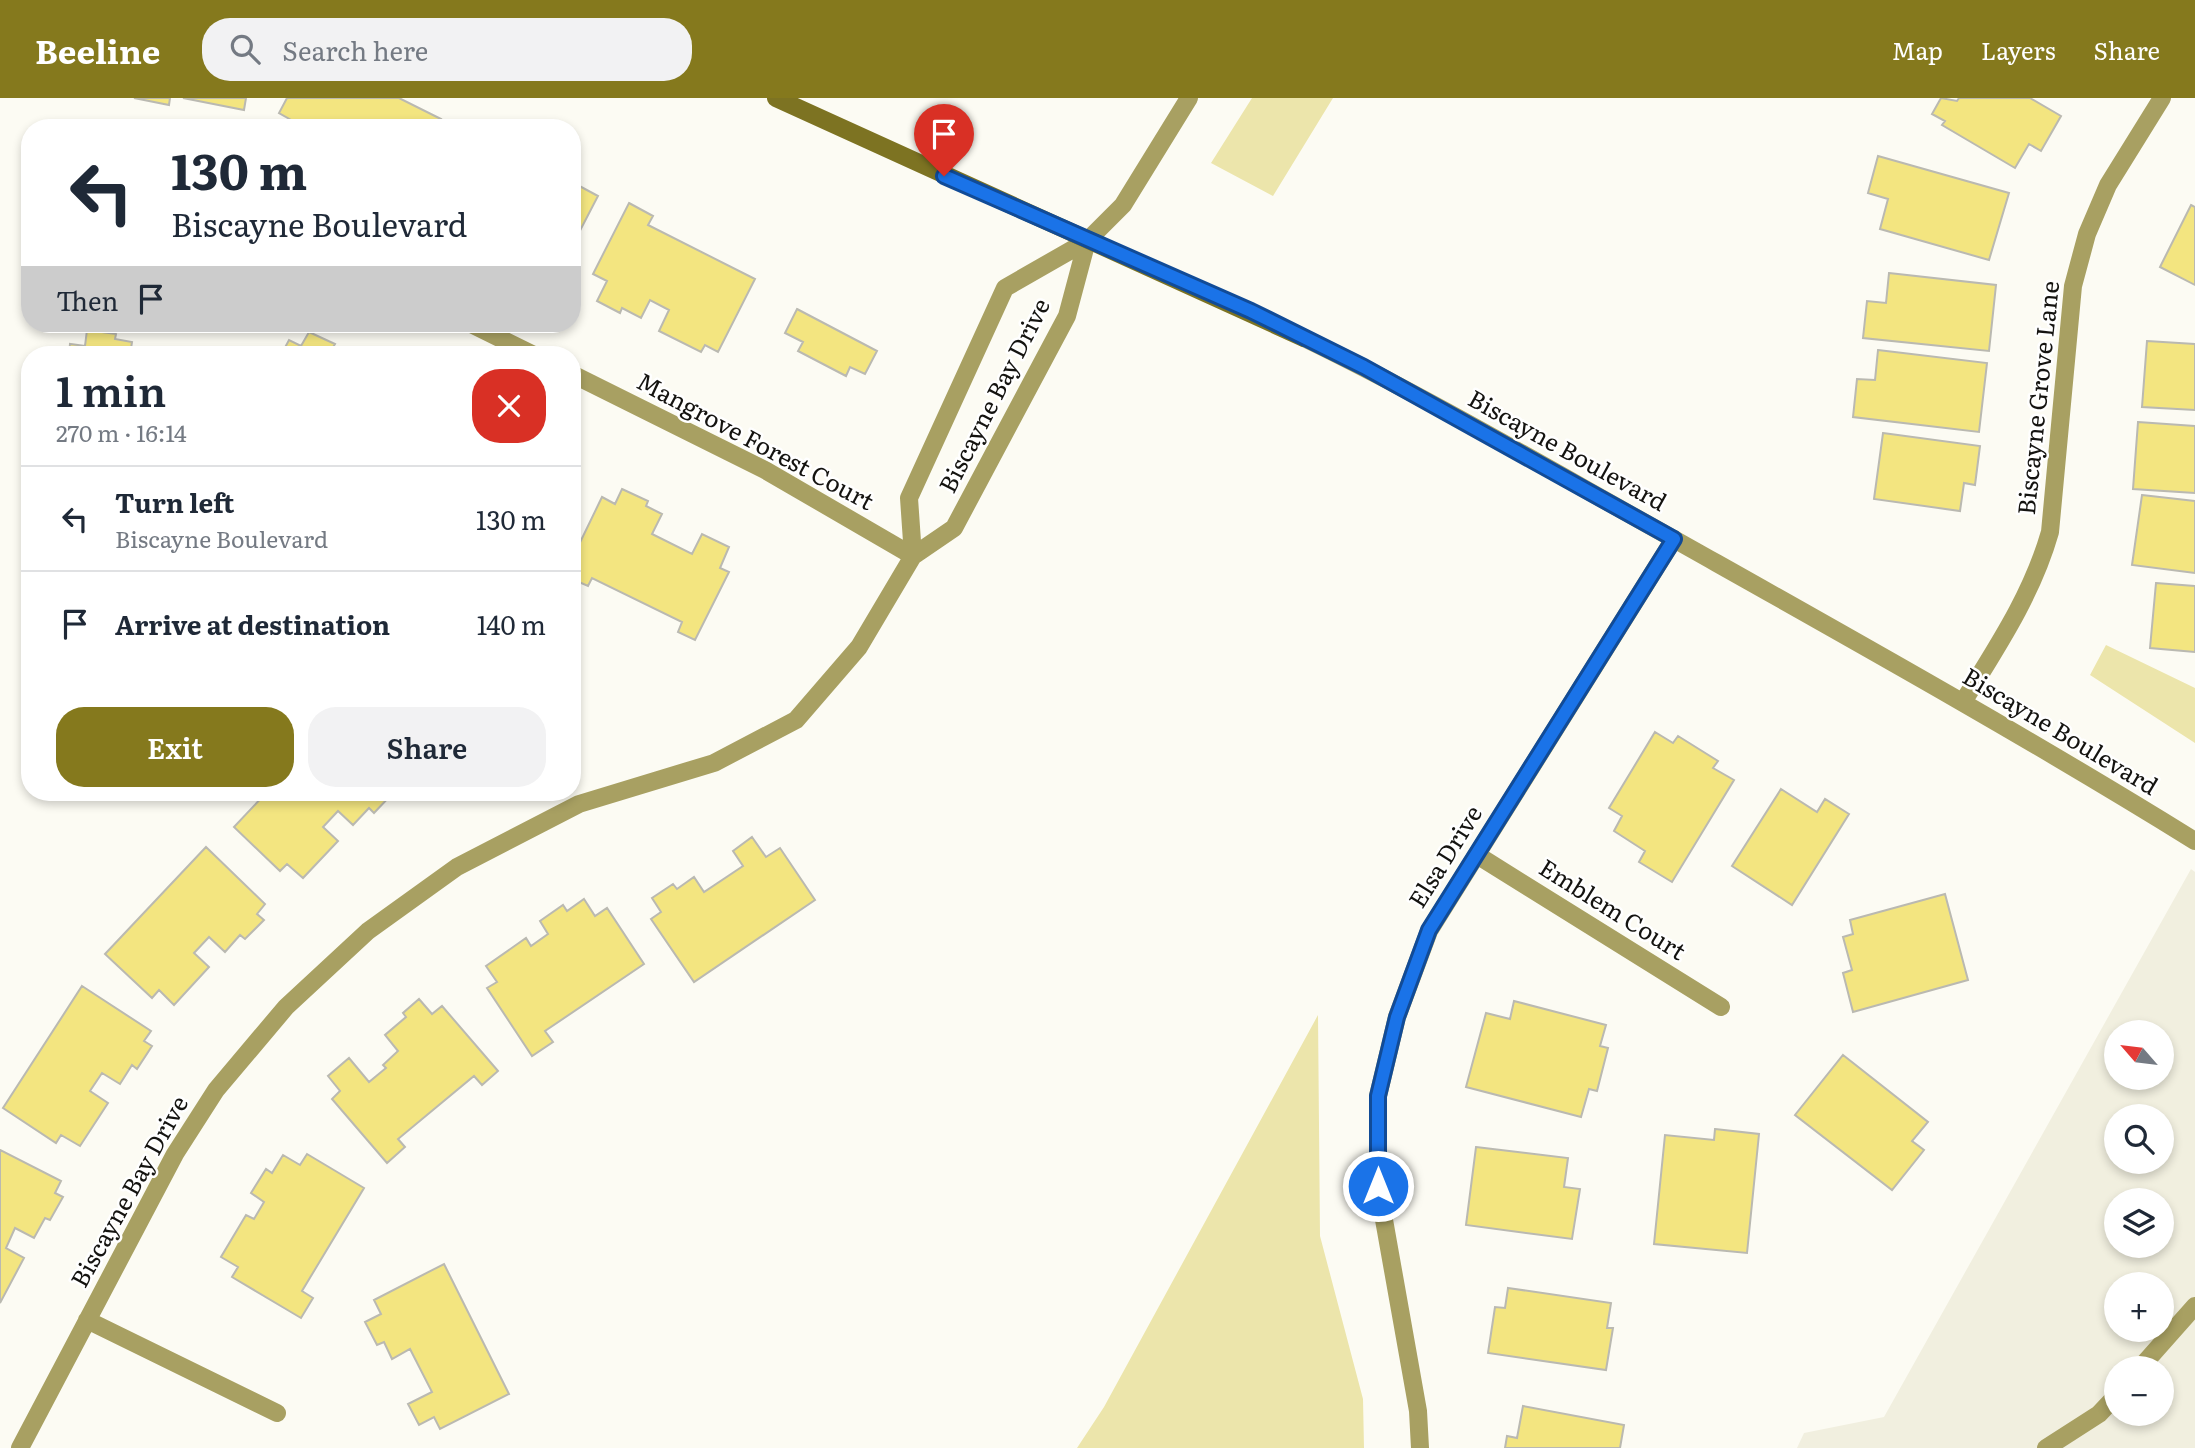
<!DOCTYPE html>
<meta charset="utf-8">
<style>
body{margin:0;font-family:Literata,serif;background:#f2f2f3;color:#1f2937;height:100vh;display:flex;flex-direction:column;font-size:26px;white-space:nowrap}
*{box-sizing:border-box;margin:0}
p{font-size:23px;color:#747a83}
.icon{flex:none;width:38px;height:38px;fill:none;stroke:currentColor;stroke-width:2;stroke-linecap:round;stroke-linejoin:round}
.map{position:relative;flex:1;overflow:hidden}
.details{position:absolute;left:21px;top:248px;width:560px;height:455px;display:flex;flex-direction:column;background:#fff;border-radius:28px;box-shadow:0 4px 10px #0003}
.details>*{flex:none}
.banner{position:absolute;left:21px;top:21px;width:560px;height:214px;border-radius:28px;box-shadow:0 4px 10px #0003;background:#fff;color:#1f2937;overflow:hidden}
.needle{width:46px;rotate:298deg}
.tools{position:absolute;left:2104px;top:922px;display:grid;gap:14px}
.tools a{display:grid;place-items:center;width:70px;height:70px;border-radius:50%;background:#fff;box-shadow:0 4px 10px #0003;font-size:35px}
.pin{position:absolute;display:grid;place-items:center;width:60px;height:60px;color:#fff;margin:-72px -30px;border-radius:50% 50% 50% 0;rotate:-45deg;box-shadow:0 0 7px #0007}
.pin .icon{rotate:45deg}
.me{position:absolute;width:77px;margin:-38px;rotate:0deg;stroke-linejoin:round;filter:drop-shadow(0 0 5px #0008)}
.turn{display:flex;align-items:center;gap:24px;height:147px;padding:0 35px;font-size:32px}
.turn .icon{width:91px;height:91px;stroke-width:2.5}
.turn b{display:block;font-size:49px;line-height:60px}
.then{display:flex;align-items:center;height:66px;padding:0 35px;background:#0003;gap:14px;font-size:26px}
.round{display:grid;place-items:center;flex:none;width:74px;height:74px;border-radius:28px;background:#f2f2f3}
.summary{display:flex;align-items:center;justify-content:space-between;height:119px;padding:0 35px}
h1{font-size:42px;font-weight:600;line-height:52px}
.action{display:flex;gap:14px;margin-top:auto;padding:14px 35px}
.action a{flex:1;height:80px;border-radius:28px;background:#85791d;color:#fff;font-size:28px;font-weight:600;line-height:80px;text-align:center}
.action a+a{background:#f2f2f3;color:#1f2937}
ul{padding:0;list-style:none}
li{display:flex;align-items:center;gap:21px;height:105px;padding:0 35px;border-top:2px solid #e0e1e3}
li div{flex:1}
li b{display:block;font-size:26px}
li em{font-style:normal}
header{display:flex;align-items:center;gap:42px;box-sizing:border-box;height:98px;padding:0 35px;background:#85791d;color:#fff}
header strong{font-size:33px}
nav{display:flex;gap:38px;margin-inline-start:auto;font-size:24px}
.search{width:490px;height:63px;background:#f2f2f3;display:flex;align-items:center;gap:18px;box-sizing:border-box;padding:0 24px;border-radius:28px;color:#747a83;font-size:26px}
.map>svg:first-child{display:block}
.built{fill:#f1efdf;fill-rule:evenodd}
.green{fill:#ece5ab}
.building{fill:#f3e580;stroke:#bab9b1;stroke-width:2}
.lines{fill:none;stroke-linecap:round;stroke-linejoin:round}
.service{stroke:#a8a062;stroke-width:18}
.minor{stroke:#a8a062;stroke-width:18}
.tertiary{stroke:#a8a062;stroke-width:18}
.secondary{stroke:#7d7322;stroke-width:18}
.route-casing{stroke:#114b97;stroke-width:18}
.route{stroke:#1a73e8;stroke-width:12}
.labels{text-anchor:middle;stroke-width:5;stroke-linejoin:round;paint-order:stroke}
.street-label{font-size:24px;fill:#141310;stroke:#fff}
</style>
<header>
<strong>Beeline</strong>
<div class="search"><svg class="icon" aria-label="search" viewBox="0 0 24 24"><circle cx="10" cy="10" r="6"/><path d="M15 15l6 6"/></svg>Search here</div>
<nav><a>Map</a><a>Layers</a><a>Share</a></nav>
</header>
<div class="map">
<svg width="2195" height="1350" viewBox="0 0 2195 1350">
<rect width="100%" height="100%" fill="#fcfbf3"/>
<path class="built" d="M2191,771L2195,774V1350H1797L1804,1335L1884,1319ZM2116,934H2161V980H2116ZM2116,1018H2161V1064H2116ZM2116,1102H2161V1148H2116ZM2116,1186H2161V1232H2116ZM2116,1270H2161V1316H2116Z"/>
<path class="green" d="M1252,0H1333L1273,98L1211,65Z
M2106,547L2195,590V645L2090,577Z
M1318,917L1320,1138L1363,1301L1364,1350H1077L1104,1309Z"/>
<path class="building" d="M134,0H170L169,7Z
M183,0H246L244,12Z
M287,0H399L441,21L436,30H289L293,23L279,15Z
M1941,0L1957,3L1959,0H2030L2061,18L2041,53L2029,46L2015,70L1942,27L1945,23L1932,16Z
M1878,58L2009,95L1989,162L1880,131L1888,101L1868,95Z
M572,84L598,98L572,148Z
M629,105L653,118L648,127L755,181L718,254L705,247L701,254L659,233L669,212L650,202L641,220L622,210L620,215L597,203L607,183L593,176Z
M2191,107L2195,109V187L2160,169Z
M1889,175L1996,187L1989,253L1863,240L1867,203L1886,205Z
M797,211L877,253L865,276L850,269L846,278L798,253L803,244L785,235Z
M87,232L116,236L115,241L132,244L130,257H69L70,246L85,248Z
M309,234L335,246L332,251L345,257H281L289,242L301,248Z
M2147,243L2195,246V312L2142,309Z
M177,250L207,253L206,257H176Z
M1878,252L1987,265L1979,334L1853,319L1857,281L1875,282Z
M2138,324L2195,328V395L2133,391Z
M1883,335L1980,348L1975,387L1964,385L1960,413L1874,401Z
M622,391L648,403L646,408L662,416L652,436L692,456L702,436L729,449L720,470L729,474L695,542L678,534L682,524L592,480L588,488L572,481V461L602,399L615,406Z
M2142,397L2195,403V475L2132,467Z
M2156,485L2195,488V554L2150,550Z
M1655,634L1673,645L1678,638L1718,663L1713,670L1734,682L1672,784L1639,764L1645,753L1614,733L1622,718L1609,710Z
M1781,691L1817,714L1825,701L1849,716L1792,807L1732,768Z
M266,695H391L392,696L374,715L369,710L353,727L338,713L323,729L338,743L303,780L287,766L280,773L234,729Z
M752,739L766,759L780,750L815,802L694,884L651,821L661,814L652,800L673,786L677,791L694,779L704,794L743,768L733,753Z
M206,749L265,806L257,816L264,822L245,841L240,837L225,854L209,839L194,855L209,869L174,907L159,892L152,900L105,856Z
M1945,796L1968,882L1853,914L1843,875L1852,872L1843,839L1853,836L1850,822Z
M584,801L595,818L607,810L644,866L545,933L553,944L532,958L487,890L497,884L486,868L526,840L531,848L548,836L540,823L563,807L567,813Z
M82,888L151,933L144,943L152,948L137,971L132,967L120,986L102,975L90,993L108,1005L80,1048L61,1037L56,1045L3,1010Z
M419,901L432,916L442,908L498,973L482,987L474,978L398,1041L405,1049L387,1065L332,1001L340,993L328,978L349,960L369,984L386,970L383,967L398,953L385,937L406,919L403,915Z
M1514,903L1606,927L1600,948L1608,950L1597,993L1589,991L1581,1019L1466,989L1486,915L1510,921Z
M1843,957L1928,1024L1912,1043L1924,1052L1892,1092L1795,1017Z
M1715,1031L1759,1036L1747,1155L1654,1146L1665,1037L1714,1042Z
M1476,1049L1568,1060L1564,1089L1580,1091L1572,1141L1466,1127Z
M0,1052L61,1083L55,1095L63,1099L50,1122L45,1120L34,1140L15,1130L6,1150L24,1160L0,1205Z
M307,1056L364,1090L302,1193L313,1200L301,1220L232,1179L238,1169L221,1159L246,1117L254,1121L264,1104L251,1095L266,1071L272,1075L283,1057L300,1067Z
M444,1166L509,1296L440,1331L434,1319L419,1327L408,1306L432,1294L410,1251L392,1261L384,1244L377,1247L365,1224L381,1216L374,1202Z
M1508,1190L1611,1205L1607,1230H1613L1606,1272L1488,1255L1495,1209L1505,1210Z
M1523,1308L1624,1327L1620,1350H1505L1507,1338L1517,1340Z"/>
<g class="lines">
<path class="service" d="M2140,1270L2195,1208
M2046,1350L2099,1316L2116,1298"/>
<path class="minor" d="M471,226L534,257
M572,276L765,372L913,458
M913,458L909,400L1005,190L1087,143L1123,107L1189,0
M1963,604C1997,549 2032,497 2050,434L2073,188L2087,136L2108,87L2162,0
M1477,757L1721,909
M87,1222L277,1315
M20,1350L175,1056L216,992L286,909L368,833L457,769L579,706L714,665L796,622L859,549L913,458L954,430L1067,218L1087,143
M1420,1350L1418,1313L1378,1088V998L1397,919L1429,833L1674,441"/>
<path class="tertiary" d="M1304,240C1430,301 1550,372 1672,440C1848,539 2024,637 2195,743"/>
<path class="secondary" d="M776,0L1304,240"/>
</g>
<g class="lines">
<g class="route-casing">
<path id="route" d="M944,78L1251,213L1364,269L1674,441L1429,832L1397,919L1378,998V1088"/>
</g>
<use href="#route" class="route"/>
</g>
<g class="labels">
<g class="street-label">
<text transform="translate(995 298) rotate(-63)" y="8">Biscayne Bay Drive</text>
<text transform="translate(2039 300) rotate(-84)" y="8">Biscayne Grove Lane</text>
<text transform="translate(755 344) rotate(28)" y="8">Mangrove Forest Court</text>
<text transform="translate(1567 353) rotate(29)" y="8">Biscayne Boulevard</text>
<text transform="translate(2060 634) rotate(31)" y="8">Biscayne Boulevard</text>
<text transform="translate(1446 759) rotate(-58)" y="8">Elsa Drive</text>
<text transform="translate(1612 812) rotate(32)" y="8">Emblem Court</text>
<text transform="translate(130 1094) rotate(-61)" y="8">Biscayne Bay Drive</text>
</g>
</g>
</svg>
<div class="tools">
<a><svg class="needle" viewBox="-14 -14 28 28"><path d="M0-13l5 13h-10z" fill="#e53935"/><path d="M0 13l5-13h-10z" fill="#747a83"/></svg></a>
<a><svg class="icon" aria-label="search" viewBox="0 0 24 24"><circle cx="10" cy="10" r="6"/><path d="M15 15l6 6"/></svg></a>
<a><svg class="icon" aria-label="layers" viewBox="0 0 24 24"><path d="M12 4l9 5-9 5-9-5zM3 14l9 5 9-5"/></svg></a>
<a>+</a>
<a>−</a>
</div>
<div class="pin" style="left:944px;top:78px;background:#d93025"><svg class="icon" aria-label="arrive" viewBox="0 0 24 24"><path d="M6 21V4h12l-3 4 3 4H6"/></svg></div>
<svg class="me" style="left:1378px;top:1088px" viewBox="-20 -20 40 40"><circle r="17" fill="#1a73e8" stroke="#fff" stroke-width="3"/><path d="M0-11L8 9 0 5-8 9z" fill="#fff"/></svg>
<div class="banner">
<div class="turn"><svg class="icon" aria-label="left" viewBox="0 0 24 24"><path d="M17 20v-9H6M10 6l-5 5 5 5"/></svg><div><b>130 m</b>Biscayne Boulevard</div></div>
<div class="then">Then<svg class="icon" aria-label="arrive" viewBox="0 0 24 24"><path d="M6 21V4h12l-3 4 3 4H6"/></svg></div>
</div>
<section class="details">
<div class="summary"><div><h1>1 min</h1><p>270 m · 16:14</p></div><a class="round" style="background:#d93025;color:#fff"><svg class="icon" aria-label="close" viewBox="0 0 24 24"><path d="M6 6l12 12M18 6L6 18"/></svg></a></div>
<ul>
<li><svg class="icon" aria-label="left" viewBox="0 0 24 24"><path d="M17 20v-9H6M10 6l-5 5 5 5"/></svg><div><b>Turn left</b><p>Biscayne Boulevard</p></div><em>130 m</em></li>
<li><svg class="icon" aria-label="arrive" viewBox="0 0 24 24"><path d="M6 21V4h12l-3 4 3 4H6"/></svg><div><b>Arrive at destination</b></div><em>140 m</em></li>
</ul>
<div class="action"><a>Exit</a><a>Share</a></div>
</section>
</div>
